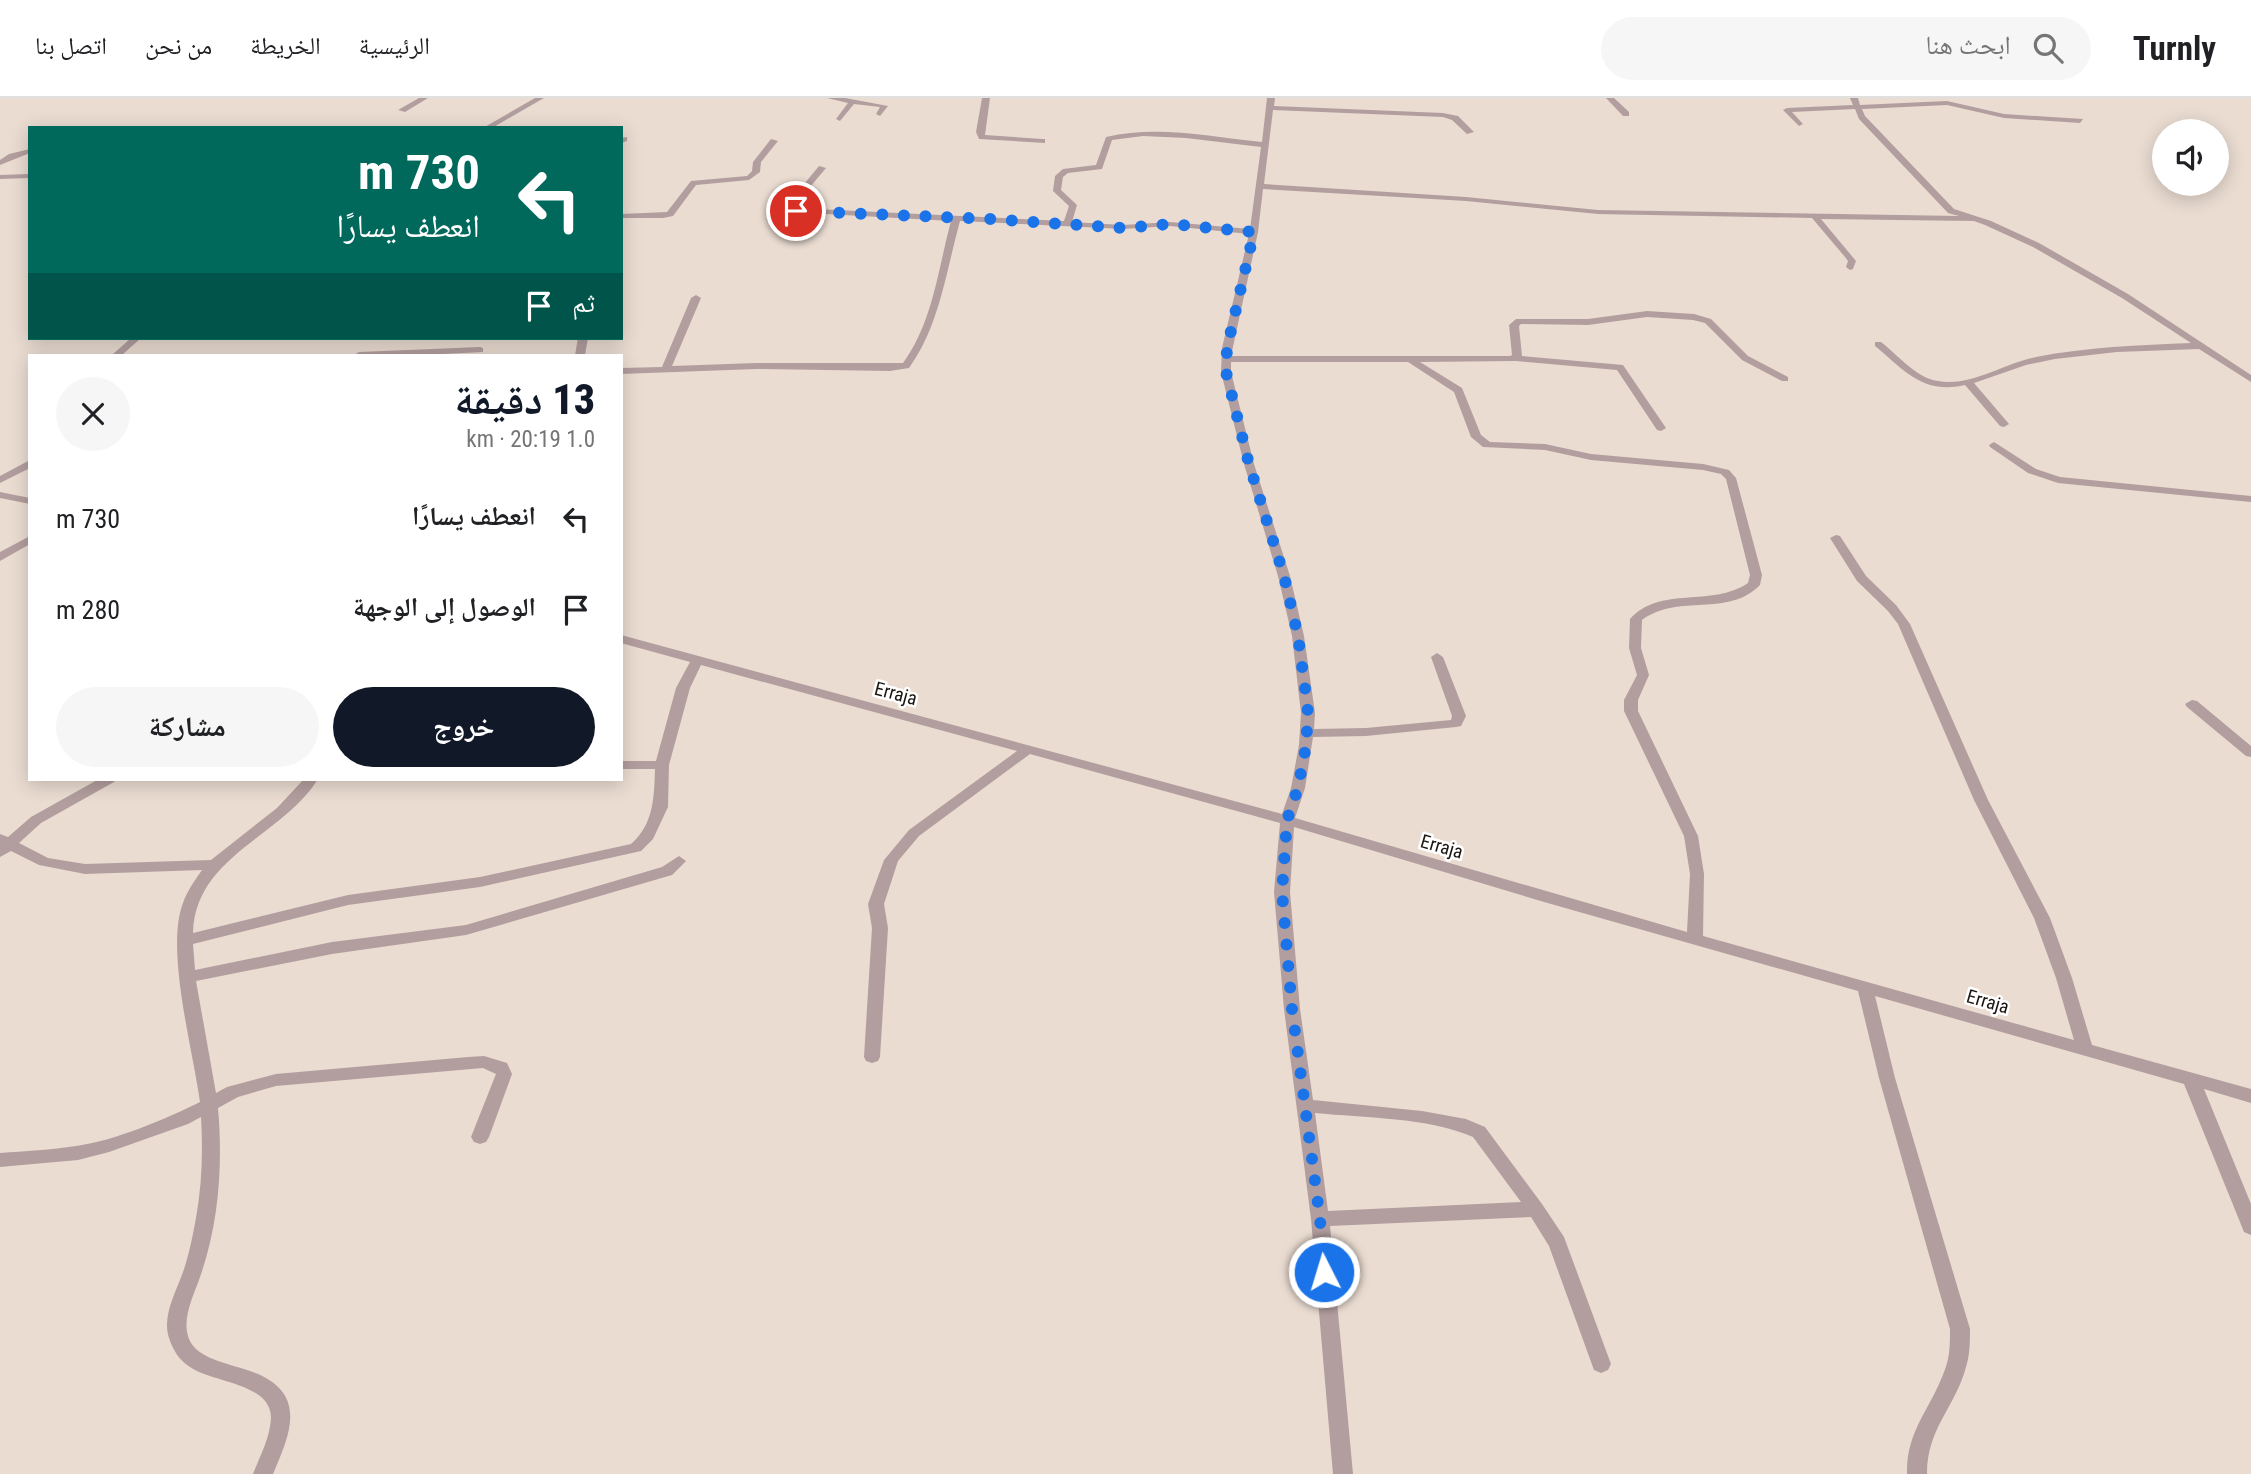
<!DOCTYPE html>
<html lang="ar">
<meta charset="utf-8">
<style>
body{margin:0;font-family:"Roboto Condensed","Noto Naskh Arabic",sans-serif;background:#f6f6f6;color:#202124;direction:rtl;height:100vh;display:flex;flex-direction:column;font-size:26px;white-space:nowrap}
*{box-sizing:border-box;margin:0}
p{font-size:23px;color:#757577}
.icon{flex:none;width:38px;height:38px;fill:none;stroke:currentColor;stroke-width:2;stroke-linecap:round;stroke-linejoin:round}
.map{position:relative;flex:1;overflow:hidden;direction:ltr}
.panel{position:absolute;left:28px;top:256px;width:595px;height:427px;display:flex;flex-direction:column;background:#fff;border-radius:0px;box-shadow:0 4px 18px #0003;direction:rtl}
.panel>*{flex:none}
.top-card{position:absolute;left:28px;top:28px;width:595px;height:214px;border-radius:0px;box-shadow:0 4px 18px #0003;direction:rtl;background:#00695c;color:#fff;overflow:hidden}
.controls{position:absolute;left:2152px;top:21px;display:grid;gap:14px}
.controls a{display:grid;place-items:center;width:77px;height:77px;border-radius:50%;background:#fff;box-shadow:0 4px 18px #0003;font-size:35px}
.pin{position:absolute;display:grid;place-items:center;width:60px;height:60px;color:#fff;margin:-30px;border:4px solid #fff;border-radius:50%;box-shadow:0 2px 7px #0007}
.me{position:absolute;width:77px;margin:-38px;rotate:355deg;stroke-linejoin:round;filter:drop-shadow(0 0 5px #0008)}
.turn{display:flex;align-items:center;gap:24px;height:147px;padding:0 28px;font-size:32px}
.turn .icon{width:91px;height:91px;stroke-width:2.5}
.turn b{display:block;font-size:49px;line-height:60px}
.then{display:flex;align-items:center;height:66px;padding:0 28px;background:#0003;gap:14px;font-size:26px}
.round{display:grid;place-items:center;flex:none;width:74px;height:74px;border-radius:37px;background:#f6f6f6}
.head{display:flex;align-items:center;justify-content:space-between;height:119px;padding:0 28px}
h1{font-size:42px;font-weight:800;line-height:52px;color:#111827}
.cta{display:flex;gap:14px;margin-top:auto;padding:14px 28px}
.cta a{flex:1;height:80px;border-radius:42px;background:#111827;color:#fff;font-size:28px;font-weight:800;line-height:80px;text-align:center}
.cta a+a{background:#f6f6f6;color:#202124}
ul{padding:0;list-style:none}
li{display:flex;align-items:center;gap:21px;height:91px;padding:0 28px}
li div{flex:1}
li b{display:block;font-size:26px}
li em{font-style:normal}
header{display:flex;align-items:center;gap:42px;box-sizing:border-box;height:98px;padding:0 35px;background:#fff;border-bottom:2px solid #e0e0e0}
header strong{font-size:33px}
nav{display:flex;gap:38px;margin-inline-start:auto;font-size:24px}
.search{width:490px;height:63px;background:#f6f6f6;display:flex;align-items:center;gap:18px;box-sizing:border-box;padding:0 24px;border-radius:38px;color:#757577;font-size:26px}
.map>svg:first-child{display:block}
.lines{fill:none;stroke-linecap:round;stroke-linejoin:round}
.street{fill:#b39e9f;fill-rule:evenodd}
.route{stroke:#1a73e8;stroke-width:12;stroke-dasharray:0 21.6}
.labels{text-anchor:middle;stroke-width:5;stroke-linejoin:round;paint-order:stroke}
.street-label{font-size:19px;fill:#191511;stroke:#fff}
</style>
<header>
<strong>Turnly</strong>
<div class="search"><svg class="icon" aria-label="search" viewBox="0 0 24 24"><circle cx="10" cy="10" r="6"/><path d="M15 15l6 6"/></svg>ابحث هنا</div>
<nav><a>الرئيسية</a><a>الخريطة</a><a>من نحن</a><a>اتصل بنا</a></nav>
</header>
<div class="map">
<svg width="2251" height="1376" viewBox="0 0 2251 1376">
<rect width="100%" height="100%" fill="#eadcd1"/>
<g class="lines">
<path class="street" d="M419,0H428L405,14L398,12Z
M535,0H544L492,30H483Z
M827,0H845L888,8L880,18L876,16L880,9L854,6L840,23L836,21L848,5Z
M982,0H990L985,37L1042,41H1045V45L979,41L976,34Z
M1267,0H1275L1274,8L1443,15L1458,18L1474,34L1467,36L1452,22L1443,19L1273,12L1264,86L1466,99L1598,112L1959,118L1948,115L1859,21L1855,11L1792,14L1803,26L1799,28L1783,12L1787,10L1853,7L1850,0H1858L1860,7L1947,3L2004,16L2083,21L2080,25L2004,20L1947,7L1862,11L1865,18L1954,111L1991,123L2039,145L2128,196L2251,277V284L2199,251L2117,254L2055,261L2026,267L1974,285L2009,326L2004,329L2000,328L1965,287C1923,297 1904,272 1875,248V244H1881C1898,257 1916,280 1938,283C1971,289 2004,265 2036,259C2087,249 2139,247 2191,245L2122,200L2033,149L1985,127L1974,123L1821,121L1856,163L1853,171L1850,172L1846,169L1848,163L1845,159L1812,120L1598,116L1466,103L1263,91L1258,134L1231,258H1510L1512,257L1509,227L1516,221H1588L1647,213L1694,216L1711,221L1748,258L1788,279V283H1782L1742,262L1705,225L1693,222L1647,219L1588,227L1521,226L1519,228L1522,258L1623,267L1666,330L1661,333L1657,332L1617,272L1516,263L1420,264L1462,290L1481,337L1490,344L1545,346L1591,356L1703,366L1729,372L1736,380L1762,477L1760,487C1728,520 1679,495 1642,522L1641,550L1649,577L1638,602V613L1698,738L1704,776L1703,838L2074,942L2056,880L2034,820L1974,702L1898,526L1888,513L1857,483L1830,440L1836,437L1840,438L1866,478L1896,507L1910,526L1988,702L2050,820L2072,880L2092,947L2251,991V1005L2204,991L2251,1106V1137L2244,1134L2242,1129L2184,986L1875,898L1895,980L1970,1231C1970,1244 1970,1256 1966,1269C1955,1310 1927,1330 1927,1376H1907C1906,1333 1930,1312 1944,1274C1950,1260 1950,1246 1950,1231L1879,980L1858,893L1544,804L1294,729L1290,794L1300,911L1313,1002L1422,1013L1466,1021L1485,1029L1542,1106L1564,1139L1611,1266L1608,1272L1601,1275L1594,1272L1549,1148L1531,1119L1330,1128L1353,1376H1333L1311,1121L1284,911L1274,794L1280,725L1030,656L919,738L898,763L884,806L888,830L880,959L878,963L872,965L866,963L864,959L872,830L868,806L884,762L909,732L1017,653L701,567L690,590L669,667L668,709L653,741L641,753L480,789L348,807L193,846L195,872L332,844L466,827L662,769L679,758L686,763L672,777L466,837L332,856L196,883L216,995L227,989L276,976L468,959L484,958L507,965L512,976L489,1039L486,1044L480,1046L474,1044L471,1039L496,976L483,970L276,988L238,999L218,1010C223,1066 219,1126 200,1179C194,1197 181,1221 189,1241C193,1251 203,1257 213,1261C227,1267 244,1270 258,1276C308,1298 289,1338 273,1376H253C260,1358 270,1340 271,1320C271,1285 213,1285 190,1269C179,1262 173,1252 169,1240C161,1216 179,1189 185,1168C190,1152 193,1136 196,1120C202,1087 203,1053 201,1019L188,1026L109,1054L78,1062L0,1069V1055C25,1053 51,1052 76,1048C114,1043 166,1021 200,1004C193,952 165,851 183,805C187,793 195,782 202,772L85,776L39,767L11,753L0,759V736L8,739L31,719L99,681H116L114,684L41,725L19,745L48,760L85,766L211,762L277,710L304,681H318C283,738 195,758 193,835L348,797L480,779L631,746C654,726 654,699 655,671H621V663H656L676,590L690,564L621,545V537L1282,716L1291,690L1299,647L1301,615L1292,538L1278,478L1244,366L1221,274L1222,250L1249,136L1170,128L1123,131L960,123C946,173 940,227 909,270L890,273L756,271L621,276V270L662,269L691,200L696,197L701,200L672,268L756,265H903C933,224 938,171 951,123L790,114L786,108L819,68L826,70L794,108L795,110L1064,123L1069,108L1053,93L1055,78L1063,71L1096,67L1106,39C1158,27 1210,39 1262,44ZM1143,38L1186,40L1261,49L1250,131L1170,124L1123,127L1072,124L1077,107L1061,92L1063,79L1068,75L1102,71L1112,42ZM1231,264H1408L1454,294L1471,339L1483,349L1545,352L1591,362L1703,372L1721,376L1726,381L1750,477L1748,485C1711,510 1661,487 1630,521L1629,550L1637,577L1624,602V613L1684,738L1690,776L1687,834L1295,720L1305,690L1313,639L1366,638L1456,629L1461,628L1466,618L1443,559L1437,555L1431,559L1452,618L1451,622L1366,630L1314,631L1315,615L1304,538L1290,478L1254,366L1231,274ZM1315,1015C1364,1020 1427,1019 1473,1039L1521,1104L1328,1113Z
M1606,0H1614L1629,14V18H1623Z
M627,39V43L621,45V40Z
M771,41L778,43L761,64L760,74L749,82L696,87L673,118L663,120H621V116L667,114L691,83L747,78L752,73L753,64Z
M30,51V55L0,67V62L9,56Z
M30,76V80L0,81V77Z
M131,240H141L122,257H112Z
M578,240H588L585,257H575Z
M480,249L483,250V254L423,257H354L359,254Z
M1994,344L2036,371L2060,379L2251,398V404L2058,385L2028,375L1990,349L1989,347Z
M30,362V370L0,385V378Z
M0,394L30,400V406L0,400Z
M30,438V446L0,463V454Z
M2192,602L2197,603L2251,648V659L2246,658L2187,609L2185,606Z"/>
</g>
<g class="lines">
<path class="route" d="M796,113L990,121L1123,130L1170,126L1254,134L1227,250L1226,274L1249,366L1284,478L1298,538L1305,590L1308,615L1306,648L1298,690L1287,722L1282,794L1292,911L1320,1121L1324,1174"/>
</g>
<g class="labels">
<g class="street-label">
<text transform="translate(896 595) rotate(15)" y="7">Erraja</text>
<text transform="translate(1442 748) rotate(16)" y="7">Erraja</text>
<text transform="translate(1988 903) rotate(16)" y="7">Erraja</text>
</g>
</g>
</svg>
<div class="controls">
<a><svg class="icon" aria-label="sound" viewBox="0 0 24 24"><path d="M4 9h4l5-4v14l-5-4H4zM17 9q2 3 0 6"/></svg></a>
</div>
<div class="pin" style="left:796px;top:113px;background:#d93025"><svg class="icon" aria-label="arrive" viewBox="0 0 24 24"><path d="M6 21V4h12l-3 4 3 4H6"/></svg></div>
<svg class="me" style="left:1324px;top:1174px" viewBox="-20 -20 40 40"><circle r="17" fill="#1a73e8" stroke="#fff" stroke-width="3"/><path d="M0-11L8 9 0 5-8 9z" fill="#fff"/></svg>
<div class="top-card">
<div class="turn"><svg class="icon" aria-label="left" viewBox="0 0 24 24"><path d="M17 20v-9H6M10 6l-5 5 5 5"/></svg><div><b>730 m</b>انعطف يسارًا</div></div>
<div class="then">ثم<svg class="icon" aria-label="arrive" viewBox="0 0 24 24"><path d="M6 21V4h12l-3 4 3 4H6"/></svg></div>
</div>
<section class="panel">
<div class="head"><div><h1>13 دقيقة</h1><p>1.0 km · 20:19</p></div><a class="round"><svg class="icon" aria-label="close" viewBox="0 0 24 24"><path d="M6 6l12 12M18 6L6 18"/></svg></a></div>
<ul>
<li><svg class="icon" aria-label="left" viewBox="0 0 24 24"><path d="M17 20v-9H6M10 6l-5 5 5 5"/></svg><div><b>انعطف يسارًا</b></div><em>730 m</em></li>
<li><svg class="icon" aria-label="arrive" viewBox="0 0 24 24"><path d="M6 21V4h12l-3 4 3 4H6"/></svg><div><b>الوصول إلى الوجهة</b></div><em>280 m</em></li>
</ul>
<div class="cta"><a>خروج</a><a>مشاركة</a></div>
</section>
</div>
